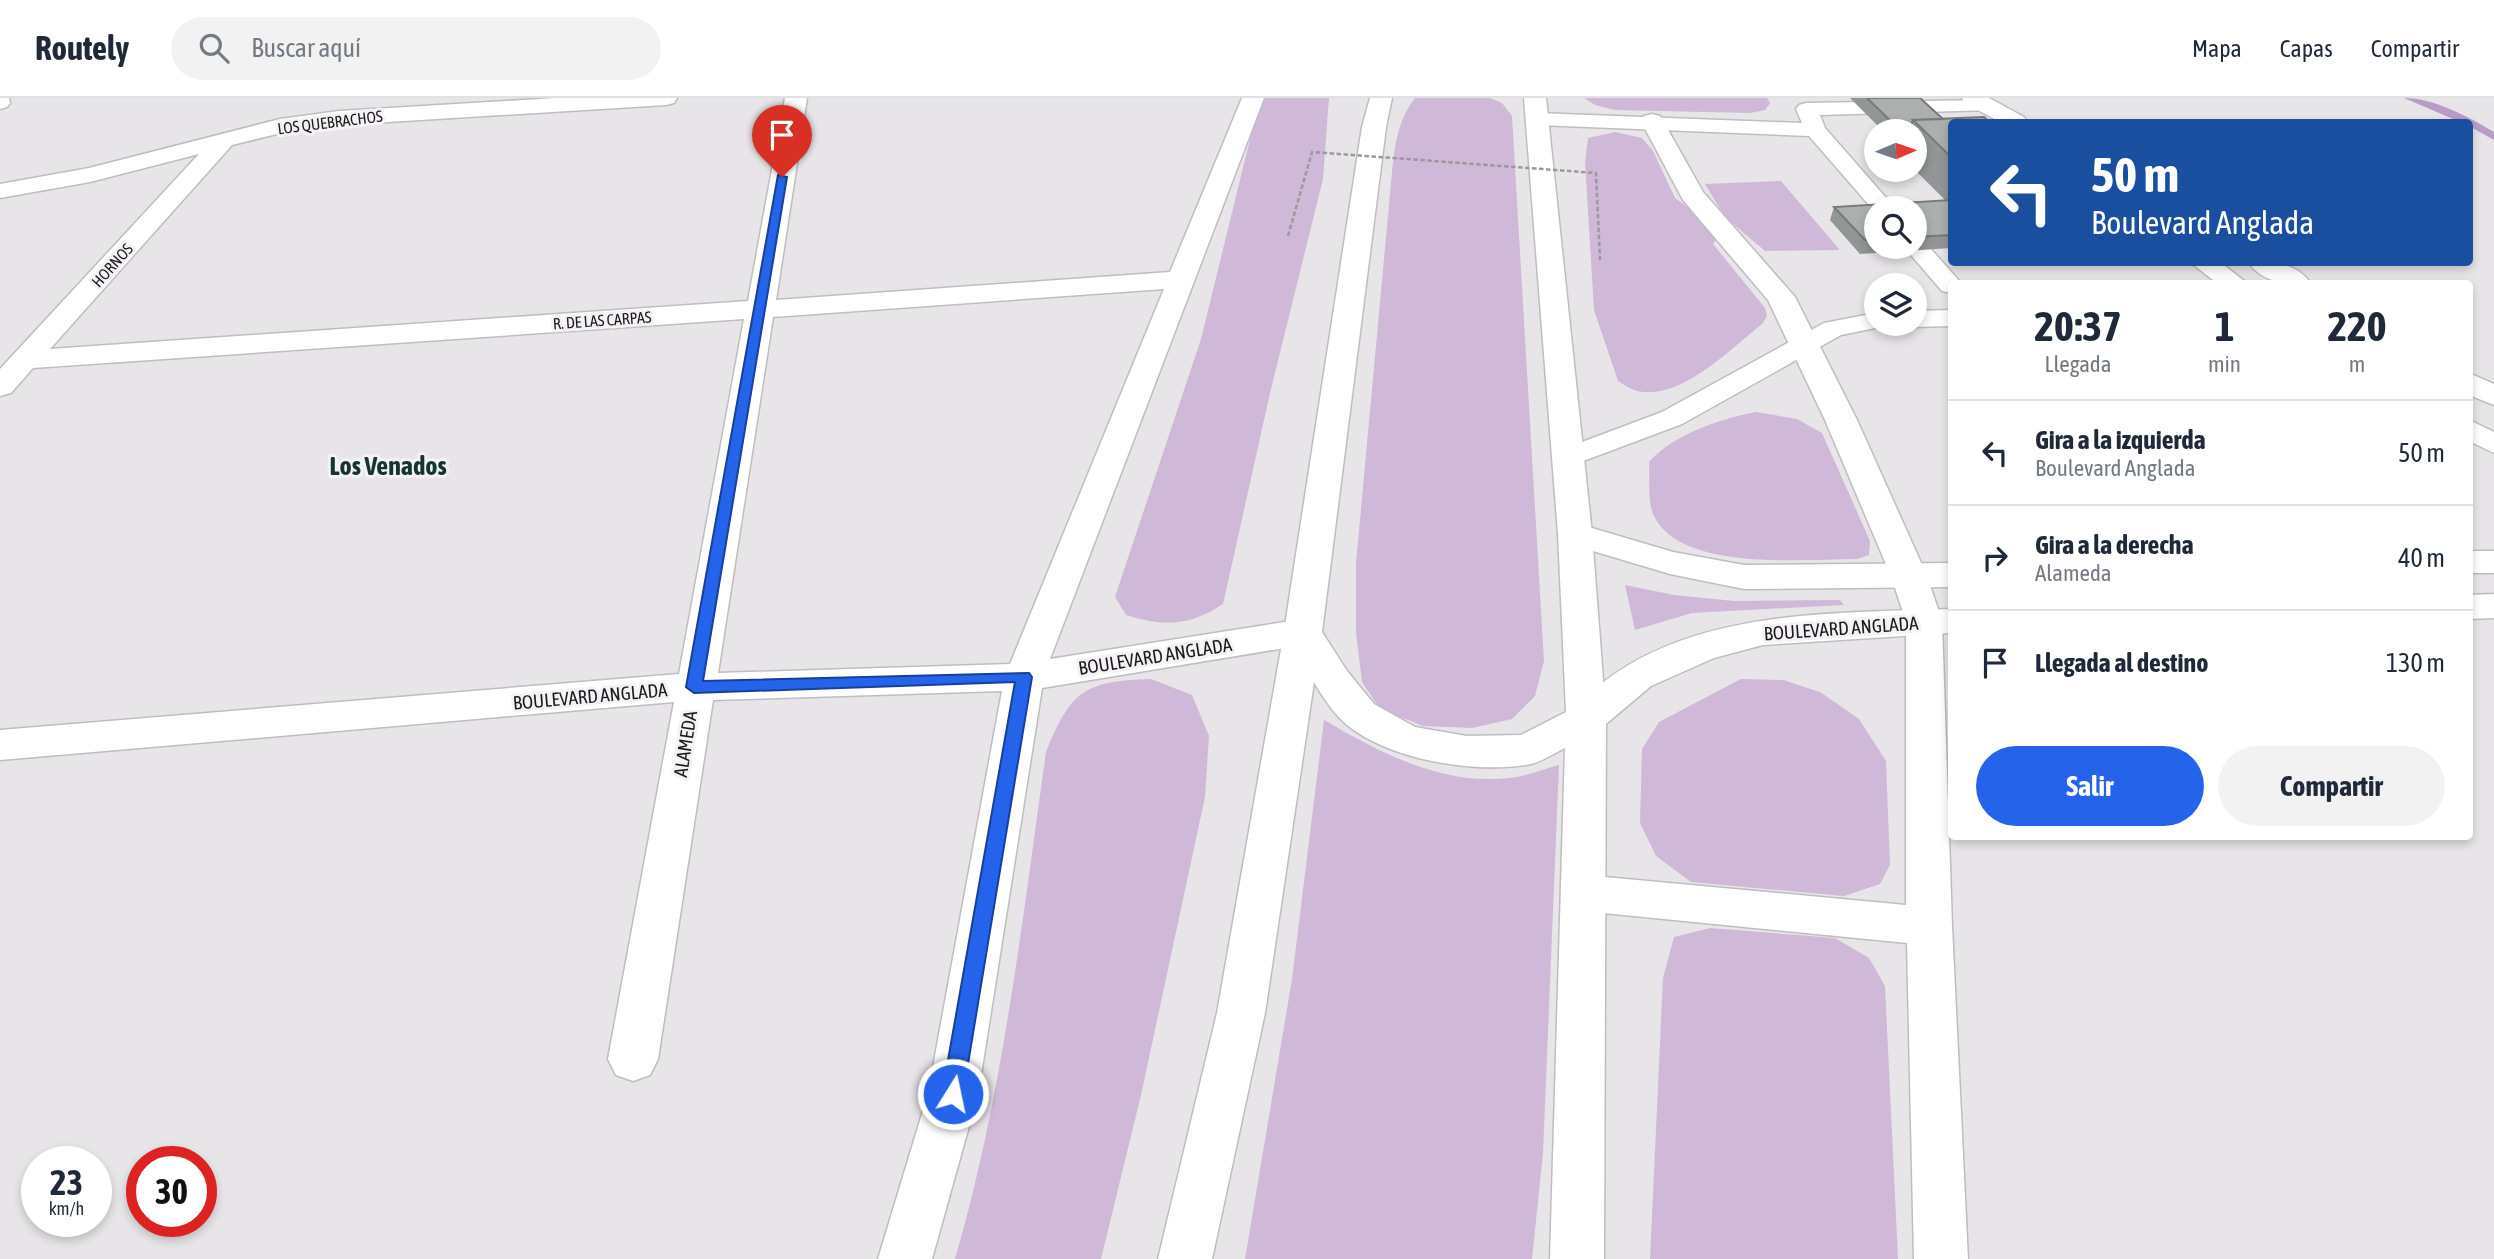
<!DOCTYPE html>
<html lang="es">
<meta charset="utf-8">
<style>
body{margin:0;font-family:"Asap Condensed",sans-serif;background:#f2f2f3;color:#1f2937;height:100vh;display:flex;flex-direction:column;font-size:26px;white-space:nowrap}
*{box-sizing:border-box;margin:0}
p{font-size:23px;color:#747a83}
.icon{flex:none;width:38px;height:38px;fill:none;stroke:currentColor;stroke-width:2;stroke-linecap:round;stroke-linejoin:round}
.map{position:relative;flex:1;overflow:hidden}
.side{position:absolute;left:1948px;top:182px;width:525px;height:560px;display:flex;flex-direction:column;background:#fff;border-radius:7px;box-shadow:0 4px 10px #0003}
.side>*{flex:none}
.hud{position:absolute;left:1948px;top:21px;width:525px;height:147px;border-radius:7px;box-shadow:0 4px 10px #0003;background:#1a4fa0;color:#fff;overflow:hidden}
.needle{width:46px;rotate:88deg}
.tools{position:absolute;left:1864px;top:21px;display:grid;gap:14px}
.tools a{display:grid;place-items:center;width:63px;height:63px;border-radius:50%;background:#fff;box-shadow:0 4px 10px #0003;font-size:35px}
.speed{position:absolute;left:21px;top:1048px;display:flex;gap:14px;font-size:35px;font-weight:700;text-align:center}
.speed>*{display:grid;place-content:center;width:91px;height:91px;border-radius:50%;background:#fff;box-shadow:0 4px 10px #0003;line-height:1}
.speed small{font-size:18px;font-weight:400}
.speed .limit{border:10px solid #d22;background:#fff;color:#111}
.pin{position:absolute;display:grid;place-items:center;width:60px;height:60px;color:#fff;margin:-72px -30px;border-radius:50% 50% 50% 0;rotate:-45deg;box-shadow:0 0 7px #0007}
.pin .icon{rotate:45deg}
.me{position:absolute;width:77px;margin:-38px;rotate:10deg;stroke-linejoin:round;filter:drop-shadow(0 0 5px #0008)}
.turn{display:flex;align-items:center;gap:24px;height:147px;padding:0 28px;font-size:32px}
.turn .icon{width:91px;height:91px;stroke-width:2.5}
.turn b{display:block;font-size:49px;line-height:60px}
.eta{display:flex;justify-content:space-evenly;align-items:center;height:119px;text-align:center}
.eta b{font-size:42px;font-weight:700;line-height:49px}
.cta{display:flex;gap:14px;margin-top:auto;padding:14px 28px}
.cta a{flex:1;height:80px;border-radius:42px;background:#2563eb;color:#fff;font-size:28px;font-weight:700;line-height:80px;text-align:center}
.cta a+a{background:#f2f2f3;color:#1f2937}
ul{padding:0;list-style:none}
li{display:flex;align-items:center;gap:21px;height:105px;padding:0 28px;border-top:2px solid #e0e1e3}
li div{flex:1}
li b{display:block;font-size:26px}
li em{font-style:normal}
header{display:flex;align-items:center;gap:42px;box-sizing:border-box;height:98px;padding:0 35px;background:#fff;border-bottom:2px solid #e0e1e3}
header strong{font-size:33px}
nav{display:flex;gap:38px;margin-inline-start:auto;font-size:24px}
.search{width:490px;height:63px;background:#f2f2f3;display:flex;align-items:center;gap:18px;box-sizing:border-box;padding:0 24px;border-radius:38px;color:#747a83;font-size:26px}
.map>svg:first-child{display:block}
.green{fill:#d0b8d9}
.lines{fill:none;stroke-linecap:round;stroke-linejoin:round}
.stream{fill:#b99bc5;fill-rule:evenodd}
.service-casing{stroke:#bfbdc0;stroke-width:3}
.minor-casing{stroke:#bfbdc0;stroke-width:3}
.secondary-casing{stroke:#bfbdc0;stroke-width:3}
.trunk-casing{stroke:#bfbdc0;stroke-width:3}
.service{fill:#fff;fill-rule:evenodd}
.minor{fill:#fff;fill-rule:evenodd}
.secondary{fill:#fff;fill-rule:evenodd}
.trunk{fill:#fff;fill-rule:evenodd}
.path-bridge{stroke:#9b999b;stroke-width:2.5;stroke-dasharray:4.5 2.5;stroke-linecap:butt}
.wall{fill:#939696;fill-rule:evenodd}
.building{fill:#abafae;stroke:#787a7a;stroke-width:2}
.route{fill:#2563eb;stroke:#184099;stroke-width:2}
.labels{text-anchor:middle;stroke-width:6;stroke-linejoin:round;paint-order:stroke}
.far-street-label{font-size:16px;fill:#1c1b1c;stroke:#f4f2f5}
.street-label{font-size:19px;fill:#1c1b1c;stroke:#f4f2f5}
.district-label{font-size:26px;font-weight:bold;fill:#16352d;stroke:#f4f2f5}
</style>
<header>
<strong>Routely</strong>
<div class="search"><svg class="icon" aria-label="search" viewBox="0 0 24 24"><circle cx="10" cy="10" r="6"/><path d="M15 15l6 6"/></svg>Buscar aquí</div>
<nav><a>Mapa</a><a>Capas</a><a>Compartir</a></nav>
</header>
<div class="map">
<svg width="2494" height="1161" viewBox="0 0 2494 1161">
<rect width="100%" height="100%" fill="#e7e5e8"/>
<path class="green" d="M1264,0H1329L1323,81L1271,291L1223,506C1190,528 1164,529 1126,517L1115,499L1201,241L1253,29Z
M1415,0H1490L1502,5L1512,18L1544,563L1535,598L1512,621L1472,630L1423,628L1380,611L1362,584L1356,535V465L1392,74C1395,46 1398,22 1415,0Z
M1584,0H1767L1770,5L1765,12L1750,15L1615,12L1595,7Z
M1615,34L1642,40L1653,53L1675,100L1698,117L1717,140L1713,146L1765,210L1767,218L1762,226C1730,251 1681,303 1637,293C1630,291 1623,286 1618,283L1594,212L1585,64L1588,40Z
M1781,83L1839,151V152L1765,153L1725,119L1705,86Z
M1756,314L1797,321L1822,335L1870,443L1869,457L1857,461C1804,461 1681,474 1654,418C1647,404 1650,379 1649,364C1674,336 1720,321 1756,314Z
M1625,487L1674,497L1734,503L1840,502L1844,507L1692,515L1635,532Z
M1151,581L1192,597L1209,638L1205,699L1141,997L1101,1161H955C1003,996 1022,824 1046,654C1071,593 1084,583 1151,581Z
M1741,581L1783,582L1820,594L1859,621L1886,663L1890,767L1880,786L1844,798L1691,784L1656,758L1640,725L1642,651L1659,624Z
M1324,622C1382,656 1447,690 1517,679C1531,676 1545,671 1559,667L1543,1055L1532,1161H1245L1292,881Z
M1710,830L1835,840L1869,860L1885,888L1898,1161H1650L1663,880L1674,839Z"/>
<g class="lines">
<path class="stream" d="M2404,0C2434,0 2469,19 2494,34V42L2469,28V24H2460Z"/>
<g class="service-casing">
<path id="service" d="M0,0H9L10,5L7,9L0,11Z
M1986,2L1993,4L1996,8L1993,12L1820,17L1825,30L1895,110H1876V115L1809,38L1537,27L1530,25L1527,21L1530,17L1537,15L1802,25L1796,11L1799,7L1806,5Z
M1914,139L1922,141L1962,186H1951V195L1942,193L1904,149H1914Z
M2190,164H2220L2248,186H2218Z
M1951,212V228L1914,229L1904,226H1914V213Z
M1876,215V226H1887L1885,228L1841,237L1682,326L1578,365L1568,368L1558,365L1553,359L1558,353L1662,314L1824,225Z
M2469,322L2494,334V355L2469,343Z"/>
</g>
<g class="minor-casing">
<path id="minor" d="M556,0H677L674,5L666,7L339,27L281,35L232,47L50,251L748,203L785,0H807L776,202L1170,174L1242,0H1264L1050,561L1303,521L1316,525L1322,534L1316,543L1303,547L1042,590L978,996L932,1161H878L928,996L1002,593L713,602L658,961L650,977L633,983L616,977L608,961L674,604L0,662V632L679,576L744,221L33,270L11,295L0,298V271L199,56L90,84L0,100V86L89,70L280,21L339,13ZM1164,191L1010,566L718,575L773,219Z
M1652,16L1660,18L1663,23L1703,94L1795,199L1857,322L1927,478L1942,523L1952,828L1968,1161H1914L1907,845L1583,813L1567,808L1561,795L1567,782L1583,777L1906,807V523L1891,478L1825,322L1768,202L1683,102L1641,23L1644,18Z"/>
</g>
<g class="secondary-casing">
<path id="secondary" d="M1962,0H1989L2024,19L2027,24H2000L1965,5Z
M2248,164C2271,164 2297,164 2311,186C2288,186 2263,186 2248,164Z
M2469,275L2494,286V307L2469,297Z
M1575,425L1673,454L1744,467L1951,465V489L1744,491L1670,476L1563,444L1558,436L1563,428Z
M2469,453H2494V475H2469Z
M2494,496V520L2469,521V497Z
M1951,511V535L1763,547L1714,560L1651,588L1600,631L1586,635L1572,631L1566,621C1574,607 1588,598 1600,587C1693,511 1837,515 1951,511Z"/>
</g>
<g class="trunk-casing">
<path id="trunk" d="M1370,0H1392L1386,29L1322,534L1347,573L1374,606L1415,629L1467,638L1521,637L1566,614L1558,436L1524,0H1546L1592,436L1606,621L1604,1161H1550L1565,650C1553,656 1540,665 1526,667C1471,675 1391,662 1347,627C1334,616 1322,598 1314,584L1265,915L1212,1161H1158L1217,915L1284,534L1362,29Z"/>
</g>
<use href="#service" class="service"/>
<use href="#minor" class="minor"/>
<use href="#secondary" class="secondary"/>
<use href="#trunk" class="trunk"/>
<path class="path-bridge" d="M1288,138L1312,54L1596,75L1600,163"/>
</g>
<path class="wall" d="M1850,0H1920L1943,21L1951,24V150L1860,156L1830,122L1834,109L1945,102L1914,71V33H1883ZM1876,110H1914V149H1876Z"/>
<path class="building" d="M1867,0H1920L1943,21L1913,22L1909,33H1901Z
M1984,19L1990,24H1951V59L1913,22Z
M1951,102V137L1914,139V110H1876V141L1865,142L1834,109Z"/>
<path class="route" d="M778,77L787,79L703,583L1029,575L1032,579L963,996L960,1003L953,1006L945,1003L942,996L1015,584L694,595L686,589Z"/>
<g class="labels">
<g class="far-street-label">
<text transform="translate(330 24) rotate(-7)" y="6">LOS QUEBRACHOS</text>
<text transform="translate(112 167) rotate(-48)" y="6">HORNOS</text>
<text transform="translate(602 222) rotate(-4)" y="6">R. DE LAS CARPAS</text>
</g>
<g class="street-label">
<text transform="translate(1841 530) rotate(-4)" y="7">BOULEVARD ANGLADA</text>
<text transform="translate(1155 558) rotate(-9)" y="7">BOULEVARD ANGLADA</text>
<text transform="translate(590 598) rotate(-5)" y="7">BOULEVARD ANGLADA</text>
<text transform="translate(685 646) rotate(-81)" y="7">ALAMEDA</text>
</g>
<g class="district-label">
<text x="388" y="377">Los Venados</text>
</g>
</g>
</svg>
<div class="tools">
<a><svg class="needle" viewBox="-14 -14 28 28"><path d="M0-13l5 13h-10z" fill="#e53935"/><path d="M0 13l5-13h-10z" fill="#747a83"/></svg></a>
<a><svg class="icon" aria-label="search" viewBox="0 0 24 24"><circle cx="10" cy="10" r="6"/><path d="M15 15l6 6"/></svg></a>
<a><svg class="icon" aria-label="layers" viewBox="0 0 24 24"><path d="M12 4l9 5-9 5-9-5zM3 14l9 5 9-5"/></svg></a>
</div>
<div class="speed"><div>23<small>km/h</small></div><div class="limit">30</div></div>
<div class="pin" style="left:782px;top:79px;background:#d93025"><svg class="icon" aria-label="arrive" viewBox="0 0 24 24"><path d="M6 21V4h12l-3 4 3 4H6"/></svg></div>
<svg class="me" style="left:953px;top:996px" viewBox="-20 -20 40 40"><circle r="17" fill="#2563eb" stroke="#fff" stroke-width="3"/><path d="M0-11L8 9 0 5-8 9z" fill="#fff"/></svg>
<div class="hud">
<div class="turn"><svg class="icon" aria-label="left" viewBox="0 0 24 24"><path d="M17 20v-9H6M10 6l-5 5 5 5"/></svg><div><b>50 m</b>Boulevard Anglada</div></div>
</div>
<section class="side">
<div class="eta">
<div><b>20:37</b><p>Llegada</p></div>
<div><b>1</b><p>min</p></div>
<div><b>220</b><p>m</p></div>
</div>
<ul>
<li><svg class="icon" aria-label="left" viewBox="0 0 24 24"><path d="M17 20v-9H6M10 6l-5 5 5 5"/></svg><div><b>Gira a la izquierda</b><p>Boulevard Anglada</p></div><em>50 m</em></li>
<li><svg class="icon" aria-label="right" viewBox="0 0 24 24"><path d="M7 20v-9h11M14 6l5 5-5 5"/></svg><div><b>Gira a la derecha</b><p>Alameda</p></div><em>40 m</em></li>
<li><svg class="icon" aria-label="arrive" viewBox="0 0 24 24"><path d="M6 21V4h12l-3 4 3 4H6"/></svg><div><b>Llegada al destino</b></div><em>130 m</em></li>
</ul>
<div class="cta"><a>Salir</a><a>Compartir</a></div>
</section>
</div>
